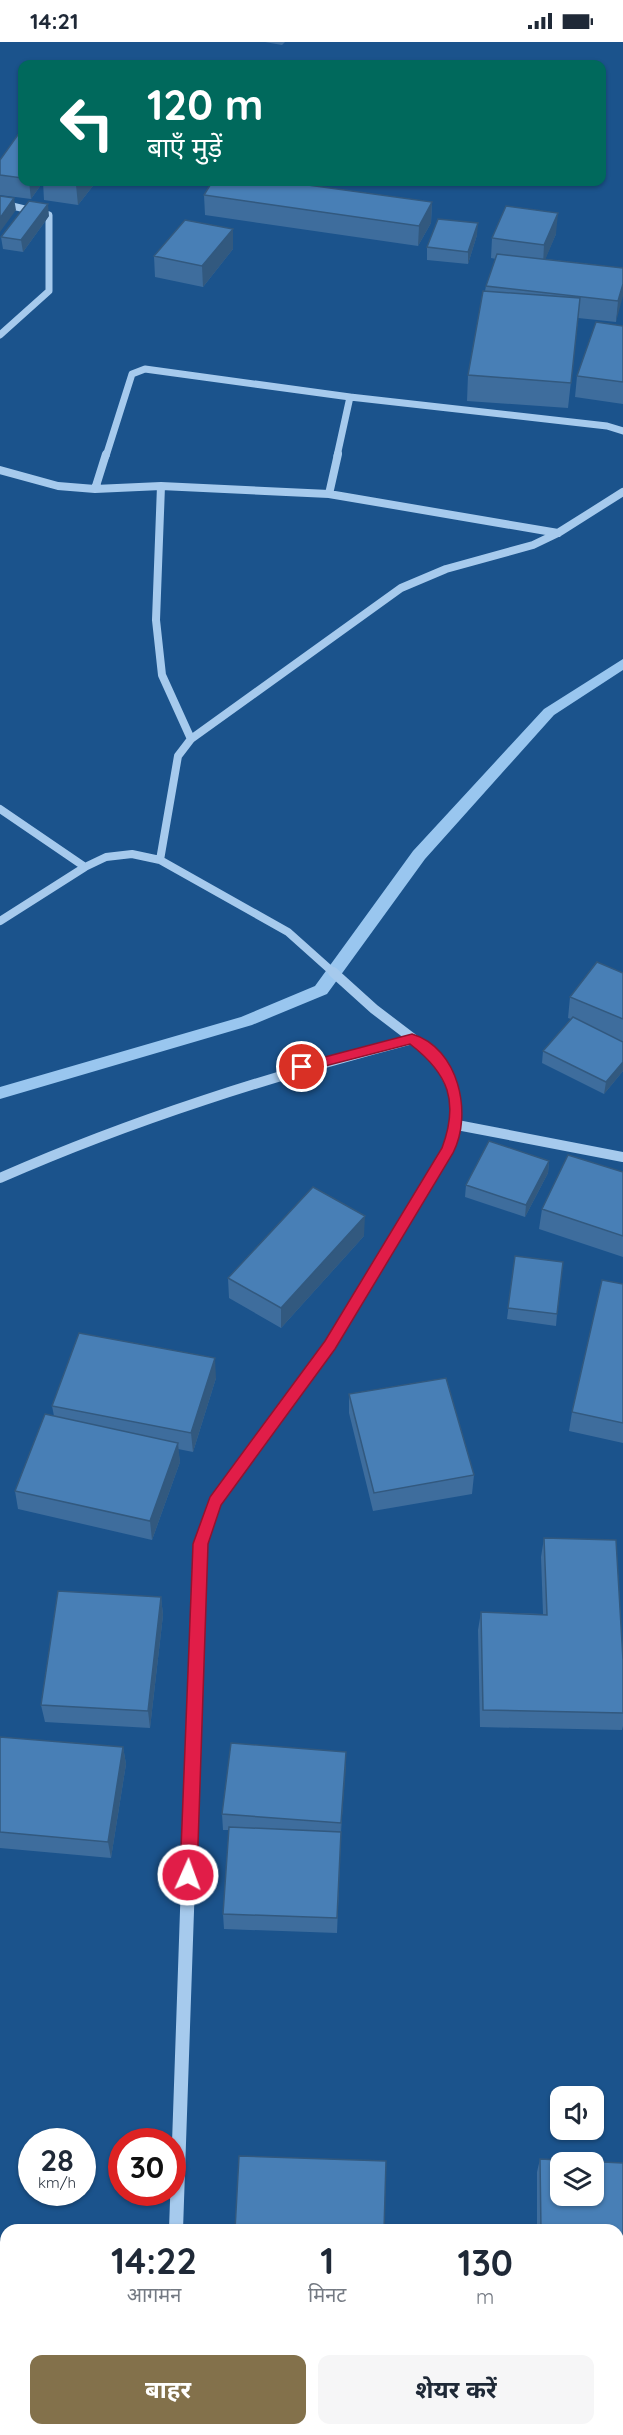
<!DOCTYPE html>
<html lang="hi">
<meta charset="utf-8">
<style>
body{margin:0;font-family:Quicksand,"Noto Sans Devanagari",sans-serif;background:#f6f6f7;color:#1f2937;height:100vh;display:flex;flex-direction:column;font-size:22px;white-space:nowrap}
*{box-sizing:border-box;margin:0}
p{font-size:20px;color:#747a83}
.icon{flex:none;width:33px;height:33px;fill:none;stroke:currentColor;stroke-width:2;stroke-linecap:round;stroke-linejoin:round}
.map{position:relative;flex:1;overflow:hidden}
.side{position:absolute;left:0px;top:2182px;width:624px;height:212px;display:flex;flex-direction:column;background:#fff;border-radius:18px 18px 0 0;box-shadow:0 2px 4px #0004}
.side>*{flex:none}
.banner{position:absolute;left:18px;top:18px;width:588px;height:126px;border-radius:12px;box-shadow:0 2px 4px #0004;background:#00695c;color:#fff;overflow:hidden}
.fabs{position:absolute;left:550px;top:2044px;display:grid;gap:12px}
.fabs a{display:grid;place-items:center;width:54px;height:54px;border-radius:12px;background:#fff;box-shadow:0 2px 4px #0004;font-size:30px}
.speed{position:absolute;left:18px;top:2086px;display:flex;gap:12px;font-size:30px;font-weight:700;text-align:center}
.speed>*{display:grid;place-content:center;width:78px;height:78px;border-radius:50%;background:#fff;box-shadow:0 2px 4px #0004;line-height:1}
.speed small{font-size:15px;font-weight:400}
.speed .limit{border:9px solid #d22;background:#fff;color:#111}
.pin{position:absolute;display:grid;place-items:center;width:51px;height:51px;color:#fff;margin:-26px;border:3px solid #fff;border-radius:50%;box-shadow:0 2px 6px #0007}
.me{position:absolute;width:66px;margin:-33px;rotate:2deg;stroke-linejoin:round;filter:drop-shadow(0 0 4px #0008)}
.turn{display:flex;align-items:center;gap:21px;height:126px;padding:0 30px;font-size:27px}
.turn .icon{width:78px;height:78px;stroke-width:2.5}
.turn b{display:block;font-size:42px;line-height:51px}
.eta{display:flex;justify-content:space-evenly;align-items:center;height:102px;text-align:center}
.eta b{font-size:36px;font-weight:700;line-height:42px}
.button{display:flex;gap:12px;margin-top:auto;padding:12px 30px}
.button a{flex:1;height:69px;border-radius:12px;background:#83714b;color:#fff;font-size:24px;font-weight:700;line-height:69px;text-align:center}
.button a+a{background:#f6f6f7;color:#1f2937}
.status{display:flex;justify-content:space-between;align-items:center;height:42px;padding:0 30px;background:#fff;direction:ltr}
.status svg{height:16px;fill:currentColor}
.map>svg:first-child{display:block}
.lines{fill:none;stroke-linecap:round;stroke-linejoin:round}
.stream{fill:#99c6ef;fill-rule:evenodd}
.minor-far3{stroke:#a6caed;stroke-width:7}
.minor-far2{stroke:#a6caed;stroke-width:8}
.minor-far1{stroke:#a6caed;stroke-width:10}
.minor{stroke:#a6caed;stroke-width:14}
.wall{fill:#3e6d9d}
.shaded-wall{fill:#32597f}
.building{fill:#487fb6;stroke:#32597f;stroke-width:1.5;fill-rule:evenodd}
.route{fill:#e11d48;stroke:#92132f;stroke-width:1.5}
</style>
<div class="status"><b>14:21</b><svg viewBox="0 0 49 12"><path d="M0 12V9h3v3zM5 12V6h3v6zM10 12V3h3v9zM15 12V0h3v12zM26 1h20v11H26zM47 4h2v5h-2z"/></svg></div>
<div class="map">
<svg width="623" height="2393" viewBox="0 0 623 2393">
<rect width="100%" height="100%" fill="#1b538c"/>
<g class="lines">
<path class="stream" d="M623,617V628L554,673L425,817L327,952L252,983L0,1057V1045L241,975L315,944L413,809L544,667Z"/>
<path class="minor-far3" d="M0,161L49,173V249L0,293
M106,414L132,332L145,327L350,355
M337,414L350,355L607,384L623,389"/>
<path class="minor-far2" d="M338,412L329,452L558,491
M0,428L58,444L95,447L161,444
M95,447L106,412
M191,697L162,633L156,578L161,444L329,452
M0,767L85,825
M160,818L178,714L191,697L401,546L446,527L533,503L558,491L623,450
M0,879L85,825L106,815L132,812L160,818L288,890L335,932"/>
<path class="minor-far1" d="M457,1083L623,1115
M0,1136C134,1077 272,1034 413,997
M197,1581L200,1502L216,1459L330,1303L448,1107L457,1083L454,1050L437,1015L374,967L333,930"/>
<path class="minor" d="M176,2188L197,1579
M168,2388V2393"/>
</g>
<path class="wall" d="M265,0H285L282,3Z
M22,87V140H96L78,163L44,158L43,140L31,157L0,153V118Z
M204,153L432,160L431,181L418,204L205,173Z
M49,174L23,210L3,207L1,195Z
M556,192L545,217L623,226L616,280L578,276L568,366L467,359L468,333L486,244L496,217L491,216L492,196Z
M477,193L468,222L427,218V205Z
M233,207L203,245L155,235L154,214Z
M623,284V362L575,355L577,334Z
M623,931V1029L604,1052L542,1021L543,1009L571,977L568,976L570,955Z
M549,1119L548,1131L525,1175L465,1155L466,1143Z
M623,1130V1215L539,1187L542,1167Z
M364,1194L281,1286L229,1256L228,1236Z
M515,1214L557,1272L556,1284L507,1277Z
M623,1242V1401L569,1389L572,1370Z
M216,1336L193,1410L178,1407L180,1420L152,1498L18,1467L15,1449L54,1374L52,1364Z
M349,1352L474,1433L472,1452L373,1469L349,1371Z
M544,1496L623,1618V1684L622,1688L480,1685L478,1588L481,1570L543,1572L541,1515Z
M161,1555L163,1573L150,1686L45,1680L41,1663Z
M0,1695L123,1705L126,1722L111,1816L0,1806Z
M346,1710L341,1790L337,1891L224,1887L223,1872L229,1788H223L222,1772Z
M540,2117L623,2121V2276H618V2188H537V2130Z"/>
<path class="shaded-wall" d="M29,140H43L31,157Z
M79,140H96L78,163L76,143Z
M14,156L16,168L0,190V176Z
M432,160L431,181L418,204L419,184Z
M48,162L49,174L23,210L21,198Z
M558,171L556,192L543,223L544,203Z
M478,181L477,193L468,222V210Z
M233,187V207L203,245L202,224Z
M623,242V254L616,280L618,259Z
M623,1020V1029L604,1052L606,1040Z
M549,1119L548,1131L525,1175L526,1163Z
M365,1174L364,1194L281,1286V1266Z
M215,1316L216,1336L193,1410L191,1391Z
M178,1401L180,1420L152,1498L150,1479Z
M161,1555L163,1573L150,1686L148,1669Z
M123,1705L126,1722L111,1816L108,1800Z
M346,1710V1727L340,1797L341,1781Z"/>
<path class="building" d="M22,87V136L0,133V118Z
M56,140H79L76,143Z
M212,140H286L432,160L419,184L204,153Z
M0,154L14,156L0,176Z
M29,159L48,162L21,198L1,195Z
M506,164L558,171L544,203L492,196Z
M438,177L478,181L468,210L427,205Z
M185,178L233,187L202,224L154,214Z
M497,212L623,226V242L618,259L486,244Z
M483,249L580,256L571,341L468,333Z
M596,280L623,284V340L577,334Z
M597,920L623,931V977L570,955Z
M573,975L623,1000V1020L606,1040L543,1009Z
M489,1099L549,1119L526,1163L466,1143Z
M568,1113L623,1130V1194L542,1167Z
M313,1145L365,1174L281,1266L228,1236Z
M515,1214L563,1220L557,1272L508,1266Z
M602,1238L623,1242V1381L572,1370Z
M79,1291L215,1316L191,1391L52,1364Z
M446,1336L474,1433L374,1451L349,1352Z
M45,1372L178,1401L150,1479L15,1449Z
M544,1496L616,1498L623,1618V1671L483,1668L481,1570L547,1573Z
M58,1549L161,1555L148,1669L41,1663Z
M0,1695L123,1705L108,1800L0,1790Z
M231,1701L346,1710L341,1781L222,1772Z
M229,1785L341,1790L337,1876L223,1872Z
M239,2114L386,2119L384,2188H235Z
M540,2117L623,2121V2265H618V2188H541ZM561,2121H594V2154H561Z
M618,2318H623V2393H415V2388H618Z
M209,2388H380V2393H209Z"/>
<path class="route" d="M412,992C459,1006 473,1072 453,1111L335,1307L221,1463L208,1502L197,1833L194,1839L188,1842L182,1839L180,1833L193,1502L210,1455L325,1299L442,1106C459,1060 449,1032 410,1002L302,1030L295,1025L302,1021Z"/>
</svg>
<div class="fabs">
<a><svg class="icon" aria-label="sound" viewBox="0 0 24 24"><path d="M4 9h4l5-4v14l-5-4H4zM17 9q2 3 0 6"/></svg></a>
<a><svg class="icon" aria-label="layers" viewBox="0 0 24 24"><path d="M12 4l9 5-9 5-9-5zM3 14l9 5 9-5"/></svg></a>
</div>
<div class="speed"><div>28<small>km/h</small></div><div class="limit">30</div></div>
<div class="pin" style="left:302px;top:1025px;background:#d93025"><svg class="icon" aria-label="arrive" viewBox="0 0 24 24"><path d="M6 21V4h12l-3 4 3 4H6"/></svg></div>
<svg class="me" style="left:188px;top:1833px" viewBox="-20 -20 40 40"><circle r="17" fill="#e11d48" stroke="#fff" stroke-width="3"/><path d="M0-11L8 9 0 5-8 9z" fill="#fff"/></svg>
<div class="banner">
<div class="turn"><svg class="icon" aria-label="left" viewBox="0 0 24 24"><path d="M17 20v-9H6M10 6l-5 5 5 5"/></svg><div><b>120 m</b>बाएँ मुड़ें</div></div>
</div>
<section class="side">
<div class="eta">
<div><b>14:22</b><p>आगमन</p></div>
<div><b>1</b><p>मिनट</p></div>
<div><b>130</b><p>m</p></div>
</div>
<div class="button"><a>बाहर</a><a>शेयर करें</a></div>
</section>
</div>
